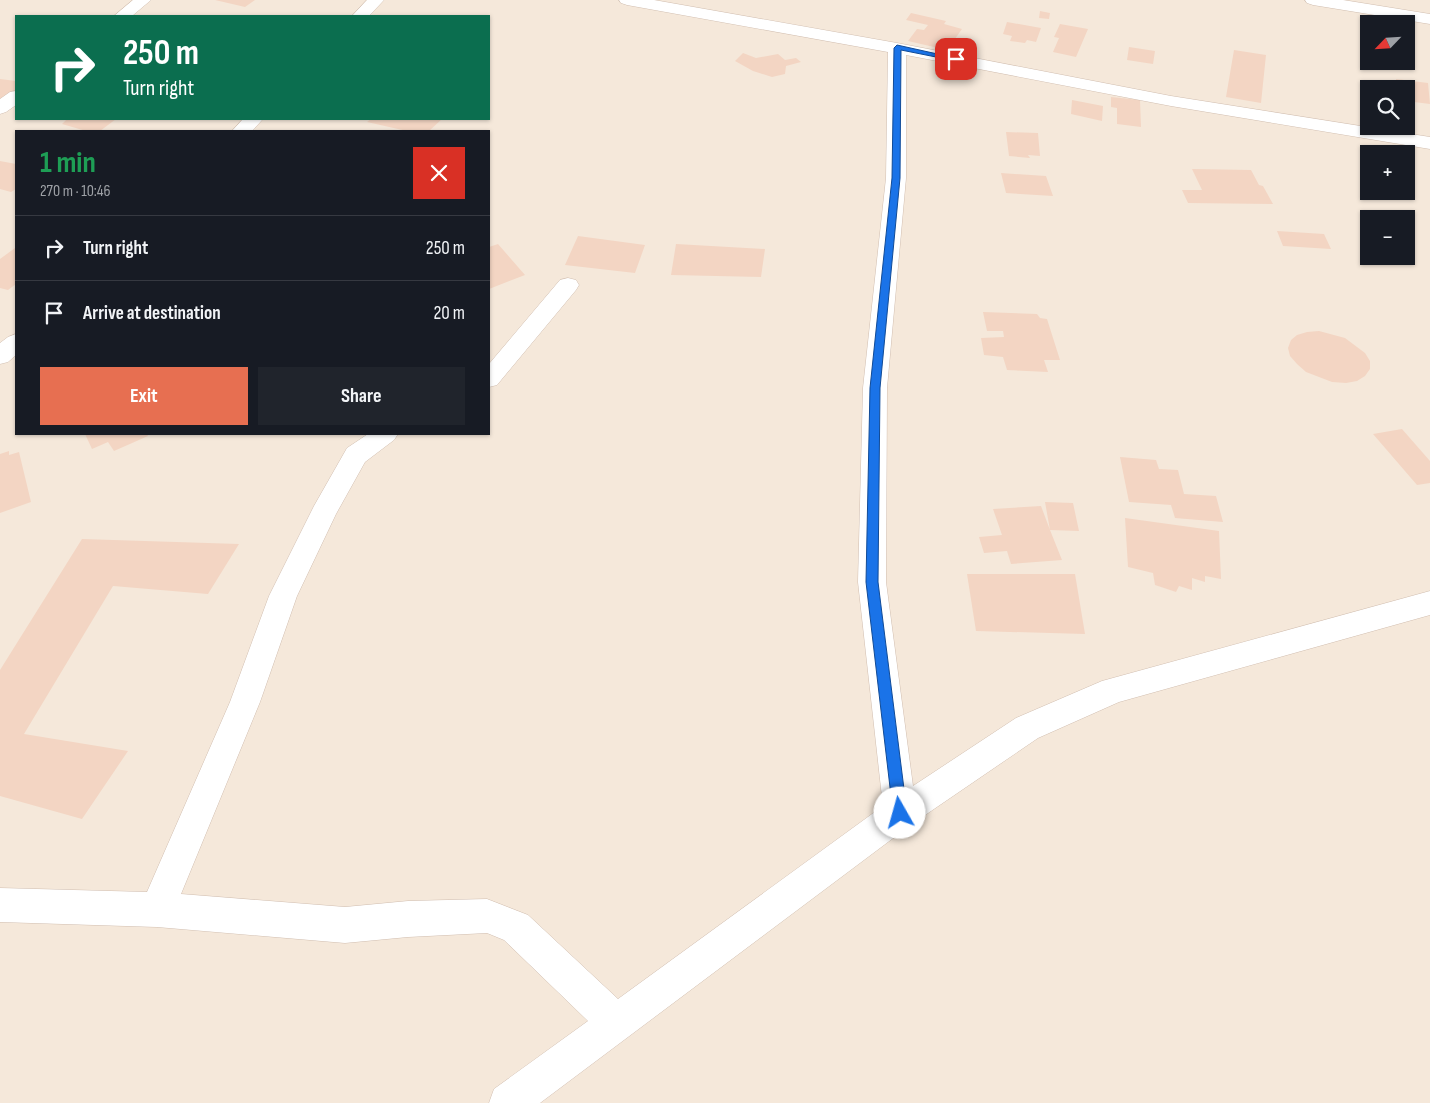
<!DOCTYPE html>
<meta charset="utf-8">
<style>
body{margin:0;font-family:"Sofia Sans Condensed",sans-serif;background:#20242c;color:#f1f3f6;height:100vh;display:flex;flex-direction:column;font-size:19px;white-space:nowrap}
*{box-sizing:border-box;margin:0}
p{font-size:16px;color:#9ea1a6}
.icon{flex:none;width:28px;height:28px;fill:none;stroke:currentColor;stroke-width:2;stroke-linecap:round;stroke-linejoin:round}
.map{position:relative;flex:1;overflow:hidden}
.details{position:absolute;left:15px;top:130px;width:475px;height:305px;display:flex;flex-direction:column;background:#171b24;border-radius:0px;box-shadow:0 1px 4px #0004}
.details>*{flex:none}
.top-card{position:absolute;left:15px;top:15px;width:475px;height:105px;border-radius:0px;box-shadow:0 1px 4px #0004;background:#0b6e4f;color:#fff;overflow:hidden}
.needle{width:32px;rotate:245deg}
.controls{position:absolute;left:1360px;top:15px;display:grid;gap:10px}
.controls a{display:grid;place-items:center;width:55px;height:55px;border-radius:0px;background:#171b24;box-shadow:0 1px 4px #0004;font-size:25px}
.pin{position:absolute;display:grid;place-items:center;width:42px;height:42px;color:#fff;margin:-21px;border-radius:10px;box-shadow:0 2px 8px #0006}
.me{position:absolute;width:55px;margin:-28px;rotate:353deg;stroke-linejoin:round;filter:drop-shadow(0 0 4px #0008)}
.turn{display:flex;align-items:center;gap:18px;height:105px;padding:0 25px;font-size:22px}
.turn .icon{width:65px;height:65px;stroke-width:2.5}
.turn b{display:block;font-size:35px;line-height:42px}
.round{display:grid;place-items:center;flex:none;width:52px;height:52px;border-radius:0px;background:#20242c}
.headline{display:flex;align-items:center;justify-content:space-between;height:85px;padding:0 25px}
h1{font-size:30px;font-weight:700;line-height:38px;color:#1e9e55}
.cta{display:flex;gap:10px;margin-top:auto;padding:10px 25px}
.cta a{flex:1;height:58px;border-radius:0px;background:#e76f51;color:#fff;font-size:20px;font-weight:700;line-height:58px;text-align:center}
.cta a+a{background:#20242c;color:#f1f3f6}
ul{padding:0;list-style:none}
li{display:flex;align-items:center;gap:15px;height:65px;padding:0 25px;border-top:1px solid #363941}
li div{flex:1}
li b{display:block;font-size:19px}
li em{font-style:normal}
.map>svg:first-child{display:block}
.residential{fill:#f5e8da;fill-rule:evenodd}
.building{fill:#f3d5c3}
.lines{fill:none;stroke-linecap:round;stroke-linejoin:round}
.minor-casing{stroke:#d1beb0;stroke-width:1}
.minor{fill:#fff;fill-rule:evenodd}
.route{fill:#1a73e8;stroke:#114b97}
</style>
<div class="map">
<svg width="1430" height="1103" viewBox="0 0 1430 1103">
<rect width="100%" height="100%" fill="#fdf6ec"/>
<path class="residential" d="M0,0H1430V1103H0ZM16,16H489V119H16ZM1369,24H1406V61H1369ZM1369,89H1406V126H1369ZM16,131H489V434H16ZM1369,154H1406V191H1369ZM1369,219H1406V256H1369Z"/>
<path class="building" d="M215,0H255L245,7Z
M1040,11L1050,13L1049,19L1039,18Z
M911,13L946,21L944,24L962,29L947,50L908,41L917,29L924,30L928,25L906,20Z
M1007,22L1041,28L1036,42L1027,40L1025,43L1010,41L1012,36L1003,34Z
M1060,24L1088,29L1076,57L1053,52L1059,38L1054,37Z
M1129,47L1155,51L1153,64L1127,60Z
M1234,50L1266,55L1261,103L1226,97Z
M743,53L756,58L778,54L785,60L796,58L801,62L786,66L785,74L772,77L753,71L735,61Z
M0,79L16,81V94L0,106Z
M1396,79L1428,83L1430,104L1406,101V89H1386L1385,81L1397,83Z
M1111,97L1140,100L1141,127L1117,124V108L1111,107Z
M1072,100L1103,106L1102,121L1071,114Z
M67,119H116L100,131H86L62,124Z
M371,119H442L429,131H407L367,122Z
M1006,132L1038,133L1040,156L1028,155L1030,158L1009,156Z
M0,161L16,164V189L11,192L0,189Z
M1192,169L1251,170L1259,185L1263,186L1273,204L1188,203L1182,190H1202Z
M1001,173L1046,176L1053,196L1006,193Z
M1277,231L1324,234L1331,249L1283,246Z
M578,236L645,245L635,273L565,265Z
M498,244L525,275L489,289V247Z
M676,244L765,249L761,277L671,275Z
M15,248L16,284L8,290L0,288V259Z
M983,312L1037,314L1040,318L1047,319L1060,360H1044L1048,372L1007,370L1003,357L984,355L981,338L1004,337L1003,331H987Z
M1319,331L1345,338L1365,353L1370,361V369L1365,376L1357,381L1346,383L1332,382L1306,372L1297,364L1290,356L1288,348L1291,340L1297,335L1307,332Z
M1402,429L1430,461V483L1417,485L1373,434Z
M85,434H147L148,436L114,451L108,442L92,449Z
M9,451V455L19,452L31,502L0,513V454Z
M1120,457L1156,460L1159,469L1178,470L1184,494L1216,496L1223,522L1175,518L1171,505L1129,502Z
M1045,502L1073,503L1079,531L1050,530L1062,560L1011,564L1007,551L984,553L979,537L1002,535L993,509L1041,506L1050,530Z
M1125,518L1219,531L1221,579L1205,576V582L1192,578V590L1179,586L1176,592L1155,585L1153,573L1128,567Z
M82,539L239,544L208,594L113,586L24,734L128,751L82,819L0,796V670Z
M967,574H1075L1085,634L976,631Z"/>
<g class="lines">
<g class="minor-casing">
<path id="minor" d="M133,0H151L132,16H114Z
M367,0H384L369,16H352Z
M619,0H654L897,43L1171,96L1430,137V149L1171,106L906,55V178L887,388L886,582L913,786L1016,718L1102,681L1430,591V615L1119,702L1038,738L912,824L540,1103H489L494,1089L588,1021L504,940L487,933L408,937L345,943L157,927L0,922V888L147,892L230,702L269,596L314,506L347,448L368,434H398L394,440L365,462L336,514L297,596L260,702L181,894L345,907L408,901L487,899L528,915L618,999L883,806L858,582L863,388L886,178L888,52L627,5L621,3Z
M1305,0H1343L1430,14V24L1313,5L1307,3Z
M16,91V105L6,112L0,114V99L10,92Z
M243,119H263L252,131H232Z
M568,278L576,280L579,285L576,290L497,385L489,387V364L560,280Z
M16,334V355L8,362L0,364V343L8,337Z"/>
</g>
<use href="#minor" class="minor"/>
</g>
<path class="route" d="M897,45L960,59L956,61L901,50L900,178L880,388L878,582L907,813L905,818L900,820L895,818L893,813L866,582L870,388L892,178L894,48Z"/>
</svg>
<div class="controls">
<a><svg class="needle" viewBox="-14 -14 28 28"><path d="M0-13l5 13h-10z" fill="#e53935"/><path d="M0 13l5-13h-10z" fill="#9ea1a6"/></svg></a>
<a><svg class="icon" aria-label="search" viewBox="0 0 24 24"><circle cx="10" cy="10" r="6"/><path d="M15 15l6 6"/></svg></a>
<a>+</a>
<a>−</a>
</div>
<div class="pin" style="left:956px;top:59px;background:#d93025"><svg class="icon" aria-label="arrive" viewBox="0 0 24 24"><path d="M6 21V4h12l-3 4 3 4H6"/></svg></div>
<svg class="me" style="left:900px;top:813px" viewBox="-20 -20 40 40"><circle r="19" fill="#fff"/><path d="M0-13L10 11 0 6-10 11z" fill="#1a73e8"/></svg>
<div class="top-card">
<div class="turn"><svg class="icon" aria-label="right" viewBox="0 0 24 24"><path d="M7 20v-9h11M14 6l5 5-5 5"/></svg><div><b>250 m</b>Turn right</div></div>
</div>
<section class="details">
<div class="headline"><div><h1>1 min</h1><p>270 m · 10:46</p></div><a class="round" style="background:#d93025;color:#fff"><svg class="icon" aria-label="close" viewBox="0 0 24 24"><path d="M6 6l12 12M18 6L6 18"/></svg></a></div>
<ul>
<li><svg class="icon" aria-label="right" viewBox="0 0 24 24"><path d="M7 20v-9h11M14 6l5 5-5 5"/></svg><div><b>Turn right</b></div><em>250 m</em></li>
<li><svg class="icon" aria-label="arrive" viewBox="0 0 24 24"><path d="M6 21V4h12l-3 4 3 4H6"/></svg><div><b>Arrive at destination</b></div><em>20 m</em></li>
</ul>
<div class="cta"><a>Exit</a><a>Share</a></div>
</section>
</div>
